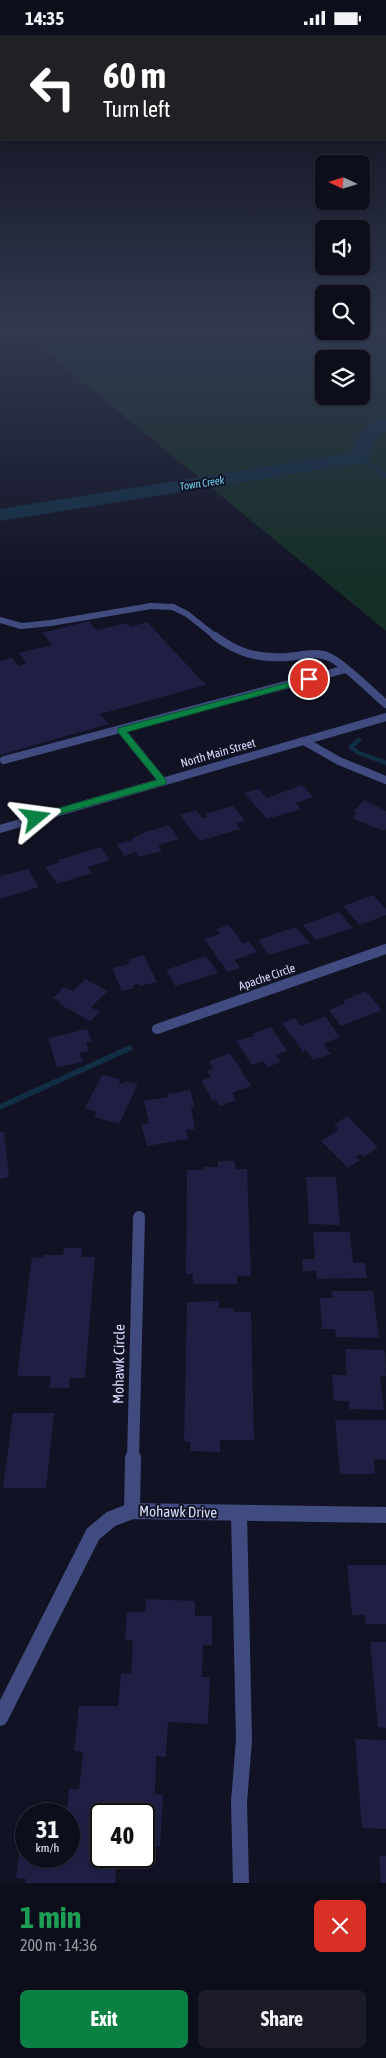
<!DOCTYPE html>
<meta charset="utf-8">
<style>
body{margin:0;font-family:"Asap Condensed",sans-serif;background:#1b1c28;color:#f1f3f6;height:100vh;display:flex;flex-direction:column;font-size:19px;white-space:nowrap}
*{box-sizing:border-box;margin:0}
p{font-size:16px;color:#9a9ca3}
.icon{flex:none;width:28px;height:28px;fill:none;stroke:currentColor;stroke-width:2;stroke-linecap:round;stroke-linejoin:round}
.map{position:relative;height:1848px;overflow:hidden}
.sheet{display:flex;flex-direction:column;background:#0d0e1b;flex:1}
.sheet>*{flex:none}
.top-card{position:absolute;left:0px;top:0px;width:386px;height:105px;box-shadow:0 1px 4px #0004,0 0 0 1px #2d2e3a;background:#202124;color:#fff;overflow:hidden}
.needle{width:32px;rotate:274deg}
.controls{position:absolute;left:315px;top:120px;display:grid;gap:10px}
.controls a{display:grid;place-items:center;width:55px;height:55px;border-radius:8px;background:#0d0e1b;box-shadow:0 1px 4px #0004,0 0 0 1px #2d2e3a;font-size:25px}
.speed{position:absolute;left:15px;top:1768px;display:flex;gap:10px;font-size:25px;font-weight:700;text-align:center}
.speed>*{display:grid;place-content:center;width:65px;height:65px;border-radius:50%;background:#0d0e1b;box-shadow:0 1px 4px #0004,0 0 0 1px #2d2e3a;line-height:1}
.speed small{font-size:12px;font-weight:400}
.speed .limit{border:2px solid #111;border-radius:8px;background:#fff;color:#111}
.pin{position:absolute;display:grid;place-items:center;width:42px;height:42px;color:#fff;margin:-21px;border:2px solid #fff;border-radius:50%;box-shadow:0 1px 5px #0007}
.me{position:absolute;width:55px;margin:-28px;rotate:74deg;stroke-linejoin:round;filter:drop-shadow(0 0 4px #0008)}
.turn{display:flex;align-items:center;gap:18px;height:105px;padding:0 20px;font-size:22px}
.turn .icon{width:65px;height:65px;stroke-width:2.5}
.turn b{display:block;font-size:35px;line-height:42px}
.round{display:grid;place-items:center;flex:none;width:52px;height:52px;border-radius:8px;background:#1b1c28}
.overview{display:flex;align-items:center;justify-content:space-between;height:85px;padding:0 20px}
h1{font-size:30px;font-weight:700;line-height:38px;color:#1e9e55}
.action{display:flex;gap:10px;margin-top:auto;padding:10px 20px}
.action a{flex:1;height:58px;border-radius:8px;background:#0b8043;color:#fff;font-size:20px;font-weight:700;line-height:58px;text-align:center}
.action a+a{background:#1b1c28;color:#f1f3f6}
.status{display:flex;justify-content:space-between;align-items:center;height:35px;padding:0 25px;background:#0d0e1b;direction:ltr}
.status svg{height:14px;fill:currentColor}
.map>svg:first-child{display:block}
.green{fill:#152e27;fill-rule:evenodd}
.lines{fill:none;stroke-linecap:round;stroke-linejoin:round}
.stream-far3{stroke:#112e44;stroke-width:3}
.stream-far2{stroke:#112e44;stroke-width:4}
.stream-far1{stroke:#112e44;stroke-width:4.5}
.stream{stroke:#112e44;stroke-width:5.5}
.river{fill:#112e44;fill-rule:evenodd}
.building{fill:#1f1f44}
.service-far2{stroke:#404c7f;stroke-width:6}
.service-far1{stroke:#404c7f;stroke-width:8}
.service{stroke:#404c7f;stroke-width:16}
.minor-far3{stroke:#404c7f;stroke-width:8}
.minor-far2{stroke:#404c7f;stroke-width:10}
.minor-far1{stroke:#404c7f;stroke-width:12}
.minor{stroke:#404c7f;stroke-width:16}
.tertiary{stroke:#404c7f;stroke-width:8}
.route{fill:#0b8043;stroke:#07532c}
.labels{text-anchor:middle;stroke-width:4;stroke-linejoin:round;paint-order:stroke}
.far-water-label{font-size:11px;font-style:italic;fill:#6fd3f2;stroke:#111224}
.street-label{font-size:12px;fill:#d8dcfc;stroke:#111224}
.near-street-label{font-size:15px;fill:#d8dcfc;stroke:#111224}
</style>
<div class="status"><b>14:35</b><svg viewBox="0 0 49 12"><path d="M0 12V9h3v3zM5 12V6h3v6zM10 12V3h3v9zM15 12V0h3v12zM26 1h20v11H26zM47 4h2v5h-2z"/></svg></div>
<div class="map">
<svg width="386" height="1848" viewBox="0 0 386 1848">
<rect width="100%" height="100%" fill="#111224"/>
<path class="green" d="M27,294H324V296L386,294V596L19,295ZM324,324H361V361H324Z"/>
<g class="lines">
<path class="stream-far3" d="M0,301L18,296L126,300L202,294L298,298L386,317
M360,423L371,431"/>
<path class="stream-far2" d="M369,429L386,441"/>
<path class="stream-far1" d="M359,705L351,712L357,717L386,728"/>
<path class="stream" d="M0,1072L130,1013"/>
<path class="river" d="M386,383V396L378,401L367,427L0,486V474L352,418C360,399 365,388 386,383Z"/>
</g>
<path class="building" d="M89,586L97,595L126,588L130,592L147,587L206,650L100,679L109,689L0,720V626L12,623L18,631L27,628L19,618L52,610L42,598Z
M302,750L313,762L296,768L301,774L267,784L244,758L259,754L267,763Z
M364,765L386,776V794L384,796L352,783L356,778L353,777Z
M233,771L245,786L236,788L240,794L200,806L180,780L196,775L202,783L207,782L205,779Z
M169,790L179,804L158,810L162,816L139,822L135,817L124,821L117,809L133,805L132,803L143,799L142,798Z
M101,812L110,825L88,832L92,838L57,849L45,832L60,827L58,825Z
M28,834L39,852L0,864V841Z
M373,860L386,874V880L360,890L343,871Z
M339,877L353,893L316,905L303,890Z
M229,890L243,909L249,906L257,917L235,925L240,933L228,937L204,904L220,899L216,894Z
M296,892L310,908L269,920L258,905Z
M144,920L157,947L140,951L138,949L133,950L134,953L122,956L112,933L129,929L128,927L131,926L130,924Z
M206,921L218,938L175,951L166,935Z
M85,944L108,956L91,972L100,977L90,986L59,969L61,967L53,963L64,952L73,956Z
M366,956L382,975L341,991L329,975L345,969L343,966Z
M325,981L340,1002L323,1009L331,1019L313,1025L306,1015L303,1017L282,988L295,983L301,991Z
M271,992L287,1016L276,1020L281,1027L268,1032L263,1026L252,1030L236,1006L254,1001L253,999Z
M87,994L92,1007L86,1008L89,1016L80,1018L83,1027L57,1032L48,1003Z
M230,1018L251,1051L232,1058L236,1065L220,1071L216,1064L213,1066L201,1046L211,1042L207,1036L213,1034L209,1026Z
M102,1040L120,1044L119,1048L124,1049L125,1046L138,1049L119,1089L94,1082L97,1077L85,1073Z
M190,1055L195,1072H191L195,1094L186,1095L188,1104L147,1111L141,1089L149,1088L144,1066L168,1062L167,1059Z
M347,1081L378,1112L364,1122L360,1119L356,1122L360,1125L348,1133L321,1106L339,1095L334,1090Z
M0,1097H4L9,1142L0,1144Z
M218,1126H235V1134H247L251,1241H237V1249H193V1239H186L187,1135H204V1132H218Z
M306,1142H336L340,1190L309,1189Z
M313,1197H350L353,1228H365L367,1243L317,1244L316,1236H303L302,1224H315Z
M64,1213H82L81,1222H95L85,1343H70L69,1353H49L51,1341H17L32,1222L43,1223V1220H63Z
M332,1256H373L379,1303L336,1302L335,1294H322L320,1263H333Z
M219,1266V1273H233L234,1277H251L254,1405H220V1417L190,1416V1407L184,1406L187,1267Z
M345,1314L385,1315L386,1341H380L384,1375L349,1374V1366H334L332,1340H347Z
M13,1378H54L46,1453H3Z
M335,1385H386V1425L374,1424L375,1439H340Z
M347,1530H386V1589H366L365,1580H352Z
M146,1564L195,1566V1581H212V1610H203L202,1642H210L208,1689L168,1687L166,1722L156,1721L155,1759L163,1760L160,1812L144,1811V1779H101V1821H117L115,1848H25L26,1844L16,1843L23,1789H26V1821H69V1779H67L69,1754H79L83,1717L74,1716L79,1671H118L121,1638L131,1639L133,1605H125L127,1577H145Z
M370,1607H386V1693L378,1692Z
M355,1704L386,1705V1794L362,1793Z
M379,1821H386V1848H381Z"/>
<g class="lines">
<path class="service-far2" d="M0,585L21,591L51,588L151,571L173,572L187,579L216,602"/>
<path class="service-far1" d="M215,601C238,618 258,624 287,622C302,621 315,616 329,622C341,626 374,659 386,669
M121,695L163,747
M4,725L346,634"/>
<path class="service" d="M239,1478L244,1705L239,1767L241,1848"/>
<path class="minor-far3" d="M304,706L339,726L386,745"/>
<path class="minor-far2" d="M157,994L386,914"/>
<path class="minor-far1" d="M133,1424L139,1182"/>
<path class="minor" d="M132,1476L133,1423
M0,1683L93,1499L111,1484L132,1476L386,1480"/>
<path class="tertiary" d="M0,794L386,682"/>
</g>
<linearGradient id="sky" x2="0" y2="1"><stop stop-color="#090a14"/><stop offset="0.53" stop-color="#323950"/><stop offset="1" stop-color="#323950" stop-opacity="0"/></linearGradient>
<rect width="386" height="553" fill="url(#sky)"/>
<path class="route" d="M309,642L313,644L312,646L127,697L166,745V749L36,786L31,783L32,781L157,745L118,697V693Z"/>
<g class="labels">
<g class="far-water-label">
<text transform="translate(202 448) rotate(-9)" y="4">Town Creek</text>
</g>
<g class="street-label">
<text transform="translate(218 718) rotate(-16)" y="4">North Main Street</text>
<text transform="translate(267 942) rotate(-19)" y="4">Apache Circle</text>
</g>
<g class="near-street-label">
<text transform="translate(119 1329) rotate(-89)" y="5">Mohawk Circle</text>
<text transform="translate(178 1477) rotate(1)" y="5">Mohawk Drive</text>
</g>
</g>
</svg>
<div class="controls">
<a><svg class="needle" viewBox="-14 -14 28 28"><path d="M0-13l5 13h-10z" fill="#e53935"/><path d="M0 13l5-13h-10z" fill="#9a9ca3"/></svg></a>
<a><svg class="icon" aria-label="sound" viewBox="0 0 24 24"><path d="M4 9h4l5-4v14l-5-4H4zM17 9q2 3 0 6"/></svg></a>
<a><svg class="icon" aria-label="search" viewBox="0 0 24 24"><circle cx="10" cy="10" r="6"/><path d="M15 15l6 6"/></svg></a>
<a><svg class="icon" aria-label="layers" viewBox="0 0 24 24"><path d="M12 4l9 5-9 5-9-5zM3 14l9 5 9-5"/></svg></a>
</div>
<div class="speed"><div>31<small>km/h</small></div><div class="limit">40</div></div>
<div class="pin" style="left:309px;top:644px;background:#d93025"><svg class="icon" aria-label="arrive" viewBox="0 0 24 24"><path d="M6 21V4h12l-3 4 3 4H6"/></svg></div>
<svg class="me" style="left:36px;top:783px" viewBox="-20 -20 40 40"><path d="M0-17L14 15 0 8-14 15z" fill="#0b8043" stroke="#fff" stroke-width="4"/></svg>
<div class="top-card">
<div class="turn"><svg class="icon" aria-label="left" viewBox="0 0 24 24"><path d="M17 20v-9H6M10 6l-5 5 5 5"/></svg><div><b>60 m</b>Turn left</div></div>
</div>
</div>
<section class="sheet">
<div class="overview"><div><h1>1 min</h1><p>200 m · 14:36</p></div><a class="round" style="background:#d93025;color:#fff"><svg class="icon" aria-label="close" viewBox="0 0 24 24"><path d="M6 6l12 12M18 6L6 18"/></svg></a></div>
<div class="action"><a>Exit</a><a>Share</a></div>
</section>
